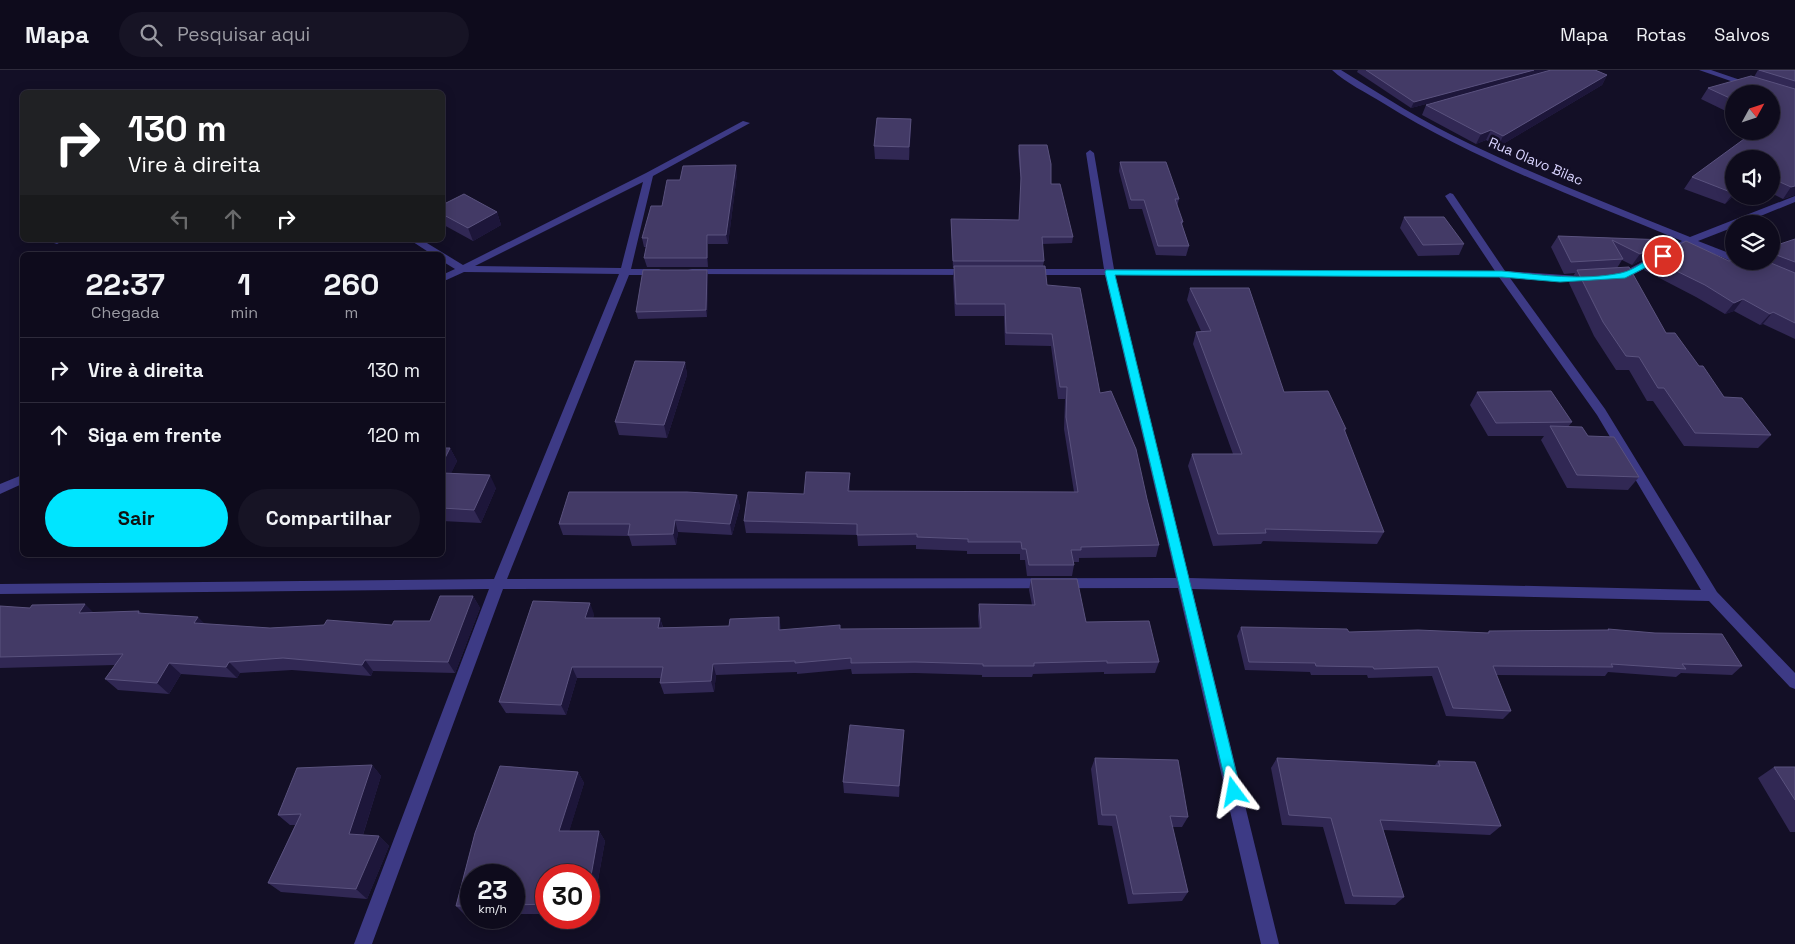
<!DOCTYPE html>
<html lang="pt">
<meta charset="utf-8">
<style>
body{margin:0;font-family:"Space Grotesk",sans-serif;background:#171425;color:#f1f3f6;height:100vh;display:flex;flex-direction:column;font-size:19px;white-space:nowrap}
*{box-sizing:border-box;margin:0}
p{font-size:16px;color:#9b9ba3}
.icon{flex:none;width:28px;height:28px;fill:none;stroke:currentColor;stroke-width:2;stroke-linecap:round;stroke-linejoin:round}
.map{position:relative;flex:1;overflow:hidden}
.details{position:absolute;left:20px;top:182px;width:425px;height:305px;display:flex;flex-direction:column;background:#0e0b1c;border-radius:8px;box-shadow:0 2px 12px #0003,0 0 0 1px #2e2b3b}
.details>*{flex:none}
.hud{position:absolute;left:20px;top:20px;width:425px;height:152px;border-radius:8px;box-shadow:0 2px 12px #0003,0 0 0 1px #2e2b3b;background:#202124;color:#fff;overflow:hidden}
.needle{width:32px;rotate:50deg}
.controls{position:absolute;left:1725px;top:15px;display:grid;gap:10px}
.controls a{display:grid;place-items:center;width:55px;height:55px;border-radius:50%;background:#0e0b1c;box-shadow:0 2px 12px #0003,0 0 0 1px #2e2b3b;font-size:25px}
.speed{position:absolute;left:460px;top:794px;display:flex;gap:10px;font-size:25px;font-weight:700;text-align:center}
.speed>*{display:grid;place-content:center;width:65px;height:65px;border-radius:50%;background:#0e0b1c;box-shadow:0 2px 12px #0003,0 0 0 1px #2e2b3b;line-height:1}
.speed small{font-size:12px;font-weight:400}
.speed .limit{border:8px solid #d22;background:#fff;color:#111}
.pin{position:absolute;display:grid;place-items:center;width:42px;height:42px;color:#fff;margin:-21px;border:2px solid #fff;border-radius:50%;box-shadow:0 1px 5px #0007}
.me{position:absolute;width:55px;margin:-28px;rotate:347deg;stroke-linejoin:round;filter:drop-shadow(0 0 4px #0008)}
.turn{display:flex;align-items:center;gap:18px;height:105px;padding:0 25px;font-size:22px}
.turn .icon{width:65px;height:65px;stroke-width:2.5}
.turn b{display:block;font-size:35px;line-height:42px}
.lanes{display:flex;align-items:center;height:48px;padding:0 25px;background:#0003;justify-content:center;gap:25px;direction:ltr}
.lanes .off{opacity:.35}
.eta{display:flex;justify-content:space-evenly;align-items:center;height:85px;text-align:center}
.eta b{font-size:30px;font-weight:600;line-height:35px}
.action{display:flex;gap:10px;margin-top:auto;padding:10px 25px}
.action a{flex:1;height:58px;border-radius:30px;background:#00e5ff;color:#111;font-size:20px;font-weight:600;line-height:58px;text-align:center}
.action a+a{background:#171425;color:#f1f3f6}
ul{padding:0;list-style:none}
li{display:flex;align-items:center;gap:15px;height:65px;padding:0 25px;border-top:1px solid #2e2b3b}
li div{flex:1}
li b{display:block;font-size:19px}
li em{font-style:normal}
header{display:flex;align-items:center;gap:30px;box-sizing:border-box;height:70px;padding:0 25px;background:#0e0b1c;border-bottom:1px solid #2e2b3b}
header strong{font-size:24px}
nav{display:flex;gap:28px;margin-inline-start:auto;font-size:18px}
.search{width:350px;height:45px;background:#171425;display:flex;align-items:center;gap:12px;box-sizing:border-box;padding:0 18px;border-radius:28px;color:#9b9ba3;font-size:19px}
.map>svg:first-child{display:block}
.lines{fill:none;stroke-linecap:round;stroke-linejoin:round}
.minor{fill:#3d3a85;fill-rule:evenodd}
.wall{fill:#312854}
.shaded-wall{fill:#1d163a}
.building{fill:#433a66;stroke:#5a527e}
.route{fill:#00e5ff;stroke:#0095a6}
.labels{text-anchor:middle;stroke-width:5;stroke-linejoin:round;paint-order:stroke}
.far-street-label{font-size:14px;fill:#d9d4ff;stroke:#130f26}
</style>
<header>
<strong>Mapa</strong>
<div class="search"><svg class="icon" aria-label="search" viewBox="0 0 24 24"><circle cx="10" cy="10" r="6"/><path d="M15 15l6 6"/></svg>Pesquisar aqui</div>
<nav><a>Mapa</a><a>Rotas</a><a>Salvos</a></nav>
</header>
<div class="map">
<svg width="1795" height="874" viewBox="0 0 1795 874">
<rect width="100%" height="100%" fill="#130f26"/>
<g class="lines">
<path class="minor" d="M1332,0H1341C1383,26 1425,53 1470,74C1542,108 1616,137 1690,167L1795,126V132L1741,154H1734V157L1698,171L1734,185V191H1737H1731L1690,174L1629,207L1612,208V204L1623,202L1682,171C1581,129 1476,91 1383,33C1367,23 1346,13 1332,0Z
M1699,0H1711L1755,15L1748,17Z
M743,51L750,53L653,106L631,199H659L664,202L659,205H629L507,509L1176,508L1105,205H1029L1024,202L1029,199H1104L1086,83L1090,80L1094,83L1114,199L1495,201L1445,126L1450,123L1453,124L1505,201L1593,207V211L1589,212H1560L1510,208L1605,339L1717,522L1795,603V619L1790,617L1709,531L1192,519L1279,874H1261L1178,518L503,519L372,874H354L489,519L0,524V514L494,509L619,204L464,202L442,212V205L455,199L442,191V185H433L410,170H422L463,195L646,103ZM643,112L621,198L475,196ZM1115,205L1499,207L1597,345L1701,520L1189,508Z
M53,170H64L57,174L54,173Z
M692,199H969L974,202L969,205L688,204V200Z
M22,405V414L0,424V414Z"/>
</g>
<path class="wall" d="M1358,0H1595L1607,5L1602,15L1498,77L1486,70L1476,74L1422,45L1426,35L1459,25L1411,38L1357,2Z
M1758,0H1795V125L1783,129L1771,123V89H1734V125L1725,134L1684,119L1692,107L1771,61V24H1734V45L1701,29L1708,18L1754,7Z
M911,49L909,90L875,89L874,76Z
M1019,75L1051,114L1073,167L1072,173L1042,174L1044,191L1043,196L1047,215L1100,323L1147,429L1159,475L1156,487L1079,488V492H1074V495L1072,506H1027L1025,490H1020V484H967V481L916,479V475L858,476L857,465L746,463L744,451L804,424L850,403V421L1074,422L1064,359L1065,329H1058L1051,276L1005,275L1004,246H955L953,208L954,198H953L951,149L1019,150L1021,115L1018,81Z
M1120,92L1179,129L1177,137L1183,152L1182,155L1189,176L1186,186L1156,185L1142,139H1129L1119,101Z
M737,104L728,174H708V197H647L644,188L646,177H644L642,168L662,136L680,110Z
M442,135L497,142L501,155L473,171L442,154Z
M1404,147L1464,174L1459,185L1418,186L1400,158Z
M1558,166L1666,170L1658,181L1632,195L1622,190L1617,198L1666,263L1699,296L1724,327L1771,365L1758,378L1684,376L1653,331H1647L1629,300H1616L1594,266L1569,213L1575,203L1564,204L1551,177Z
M1795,169V269L1763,254L1760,255L1734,241L1725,244L1696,227L1644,200L1652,189L1734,191H1771V177Z
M707,200L708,207L707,247L638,249L636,242Z
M1190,218L1284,322L1346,359L1345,362L1384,462L1377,474L1263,471L1261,474L1213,476L1188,396L1192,384H1233L1193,274L1196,262L1201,261L1187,230Z
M685,292L687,305L667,368L619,365L615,352Z
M1477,322L1572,352L1568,357L1588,366L1639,407L1628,420L1567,418L1541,370L1544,366H1488L1470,335Z
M442,378H450L457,391L451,403L496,418L481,453L442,451Z
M737,425L740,437L732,465L678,462L676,475L632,476L629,466L563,465L559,454Z
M1031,509L1086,552L1159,592L1155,603L1104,604V602L1033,604L1032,607H982V605L915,603L852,604L851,599L797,604V602L716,605L714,622L664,624L660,613L661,608H577L566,645L506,643L499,632L594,544L593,548H660L663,557L781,560L840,559L979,558L978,546L979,534L1032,535L1029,520Z
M473,526L480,538L455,603L373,601L371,606L292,600L240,603L237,608L181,604L169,624L118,620L105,609L115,595L0,598V536L93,543L139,541L141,543L205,554L270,558L392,555L430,551Z
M1241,557L1349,562L1487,563L1489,561L1607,560L1608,559L1742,596L1732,605L1681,603L1676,607L1608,602L1605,606L1496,605L1511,641L1503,649L1446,646L1432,606L1368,608L1367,605H1311L1310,602L1245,600L1237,566Z
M904,660L903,671L899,727L844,723L843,712Z
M1095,688L1188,747L1182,757H1172L1188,822L1182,831L1128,834L1112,756L1098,755L1091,699Z
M1277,688L1435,695L1438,691L1501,756L1490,765L1383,760L1404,827L1395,835L1345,834L1323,757L1282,755L1271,698Z
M372,695L381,706L363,765L379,766L389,776L367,829L281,822L268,813L295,755H290L278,745Z
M500,696L578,702L584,713L569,761H599L605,771L592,843H589V805H546V844H514V805H471V845H465L456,836L475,763Z
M1774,697H1795V762H1790L1758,708Z"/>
<path class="shaded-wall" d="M1534,0H1555L1411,38L1414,32Z
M1607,5L1602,15L1498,77L1503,66Z
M911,49V62L909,90V77Z
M1491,60L1486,70L1476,74L1481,64Z
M736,95L737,104L728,174L726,165Z
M1795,116V125L1783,129L1791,117Z
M1734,122V125L1725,134Z
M497,142L501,155L473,171L468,158Z
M707,165L708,174V197L707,188Z
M1666,170L1658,181L1632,195L1640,184Z
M707,200L708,207L707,247L706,240Z
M1743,229L1734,241L1725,244L1734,233Z
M1773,242L1763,254L1760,255L1770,244Z
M685,292L687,305L667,368L664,355Z
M450,378L457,391L445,416L442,410V394Z
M850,403V414L849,433L848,421Z
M490,405L496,418L481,453L474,440Z
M737,425L740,437L732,465L730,454Z
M675,450L678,462L676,475L673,464Z
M473,526L480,538L455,603L448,592Z
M590,533L594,544L590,560L585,548Z
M85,534L97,546L79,543Z
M198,547L209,558L194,553Z
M779,547L781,558L780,571L779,560Z
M660,548L663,559L658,558Z
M365,590L373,601L371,606L362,595Z
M229,592L240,603L237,608L226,597Z
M169,593L181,604L169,624L157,613Z
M713,594L716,605L714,622L711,611Z
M572,597L577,608L566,645L561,635Z
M904,660L903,671L899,727V716Z
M372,695L381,706L360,774L349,764Z
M578,702L584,713L566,772L559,761Z
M599,761L605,771L592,843L589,838V817Z
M379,766L389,776L367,829L356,819Z"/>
<path class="building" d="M1366,0H1534L1414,32Z
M1551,0H1595L1607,5L1503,66L1491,60L1481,64L1426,35Z
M1759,0H1795V11Z
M1751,6L1795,19V116L1791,117L1771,108V89H1734V122L1733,123L1692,107L1755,61H1771V49L1772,48H1771V24H1734V30L1708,18Z
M877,48L911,49L909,77L874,76Z
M1019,75H1047L1051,94V114H1060L1073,167H1042L1044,191H953L951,149L1019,150L1021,108Z
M1120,92H1166L1179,129H1175L1183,152H1181L1189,176H1158L1144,130H1131Z
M736,95L726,165H707V188H644L648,168H642L651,136H662L667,110H680L683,96Z
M464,124L497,142L468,158L442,144V135Z
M1404,147H1444L1464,174L1423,175Z
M1558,166L1666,170L1640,184L1612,170L1623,189L1571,192Z
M1795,169V192L1771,183V177Z
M1686,171L1729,191L1734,189V191H1766L1795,203V253L1773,242L1770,244L1743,229L1734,233L1705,215L1652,189Z
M954,196H1045L1047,215L1080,218L1100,323L1111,321L1136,379L1147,429L1159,475L1081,477V480H1071L1074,495H1029L1026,479H1022L1021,472H968V469L917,467V464L857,465V454L744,451L748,422L804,424L806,402L850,403L848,421L1078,422L1066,347L1067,317H1060L1052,264L1006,263L1005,234H956Z
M1629,197L1666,263H1675L1699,296H1703L1724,327L1742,328L1771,365L1695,363L1664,318H1658L1639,287L1626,286L1603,252L1577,200Z
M643,200H707L706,240L636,242Z
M1190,218H1249L1284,322L1328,321L1346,359H1344L1384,462L1265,459L1266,463L1218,464L1192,384H1242L1196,262L1211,261Z
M635,291L685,292L664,355L615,352Z
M1551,321L1572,352L1496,353L1477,322Z
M1550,356L1582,357L1588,366L1614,367L1639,407L1577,405Z
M442,378H450L442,394Z
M442,403L490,405L474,440L442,438Z
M569,422H687L737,425L730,454L675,450L673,464L628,465L630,454H559Z
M1031,509H1077L1086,552L1149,551L1159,592L1107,593V591L1034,593V596H983V594L915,592L851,593V588L795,593V591L713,594L711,611L660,613L663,597H572L561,635L499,632L533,531L590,533L585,548H660L658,558L729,556L730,549L779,547V560L840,555V559L981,558L979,534L1035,535Z
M440,526H473L448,592L365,590L362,595L283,588L229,592L226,597L169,593L157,613L105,609L123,584L0,587V536L30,538L32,535L85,534L79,543L139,541L138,543L198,547L194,553L270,558L324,555L327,550L392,555L394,551H430Z
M1241,557L1347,559L1349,562L1418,560L1489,563V561L1609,560L1608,559L1655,563L1722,564L1742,596L1682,594L1686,599L1611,594L1613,597L1493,596L1511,641L1453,638L1438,597L1374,599L1373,597L1316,596L1315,593L1249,592Z
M850,655L904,660L899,716L843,712Z
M1095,688L1178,690L1188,747L1170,746L1188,822L1133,824L1116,745H1102Z
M1277,688L1440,696L1438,691L1475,692L1501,756L1380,750L1404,827L1353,826L1331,748L1289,745Z
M372,695L349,764L379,766L356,819L268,813L301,744L278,745L297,698Z
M500,696L578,702L559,761H599L589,817V805H546V834L514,835V805H471V836H456L475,763Z
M1774,697H1795V730Z"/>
<path class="route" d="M1663,183L1667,186L1666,187L1625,208L1560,212L1502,207L1115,205L1241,722L1239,727L1234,729L1229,727L1105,202L1106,200L1502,201C1541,205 1582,211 1621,203C1636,200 1648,187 1663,183Z"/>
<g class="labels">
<g class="far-street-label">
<text transform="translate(1536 91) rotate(23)" y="5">Rua Olavo Bilac</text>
</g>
</g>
</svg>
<div class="controls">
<a><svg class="needle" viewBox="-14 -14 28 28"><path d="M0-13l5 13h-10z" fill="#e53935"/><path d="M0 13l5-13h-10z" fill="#9b9ba3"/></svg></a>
<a><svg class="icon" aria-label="sound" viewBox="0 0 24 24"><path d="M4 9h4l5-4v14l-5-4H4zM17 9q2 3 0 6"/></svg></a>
<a><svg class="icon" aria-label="layers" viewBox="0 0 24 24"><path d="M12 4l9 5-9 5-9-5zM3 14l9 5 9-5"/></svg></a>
</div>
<div class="speed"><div>23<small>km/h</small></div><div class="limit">30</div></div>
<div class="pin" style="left:1663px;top:186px;background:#d93025"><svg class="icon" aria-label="arrive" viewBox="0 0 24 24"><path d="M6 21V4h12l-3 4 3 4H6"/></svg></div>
<svg class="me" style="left:1234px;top:722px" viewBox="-20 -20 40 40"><path d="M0-17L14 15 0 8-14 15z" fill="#00e5ff" stroke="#fff" stroke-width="4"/></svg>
<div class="hud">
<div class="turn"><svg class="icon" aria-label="right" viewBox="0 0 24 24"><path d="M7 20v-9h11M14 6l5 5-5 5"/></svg><div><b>130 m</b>Vire à direita</div></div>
<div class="lanes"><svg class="icon off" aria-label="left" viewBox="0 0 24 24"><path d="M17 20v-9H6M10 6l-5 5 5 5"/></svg><svg class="icon off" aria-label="ahead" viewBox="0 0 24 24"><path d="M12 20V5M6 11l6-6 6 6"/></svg><svg class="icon" aria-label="right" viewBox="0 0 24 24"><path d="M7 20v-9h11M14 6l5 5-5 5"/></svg></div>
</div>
<section class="details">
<div class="eta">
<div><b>22:37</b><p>Chegada</p></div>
<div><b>1</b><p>min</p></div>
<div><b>260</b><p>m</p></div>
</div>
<ul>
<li><svg class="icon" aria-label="right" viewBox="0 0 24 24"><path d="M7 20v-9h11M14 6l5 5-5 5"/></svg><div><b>Vire à direita</b></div><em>130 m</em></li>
<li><svg class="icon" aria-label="ahead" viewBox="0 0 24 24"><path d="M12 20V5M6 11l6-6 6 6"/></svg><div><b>Siga em frente</b></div><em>120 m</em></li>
</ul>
<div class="action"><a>Sair</a><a>Compartilhar</a></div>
</section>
</div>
